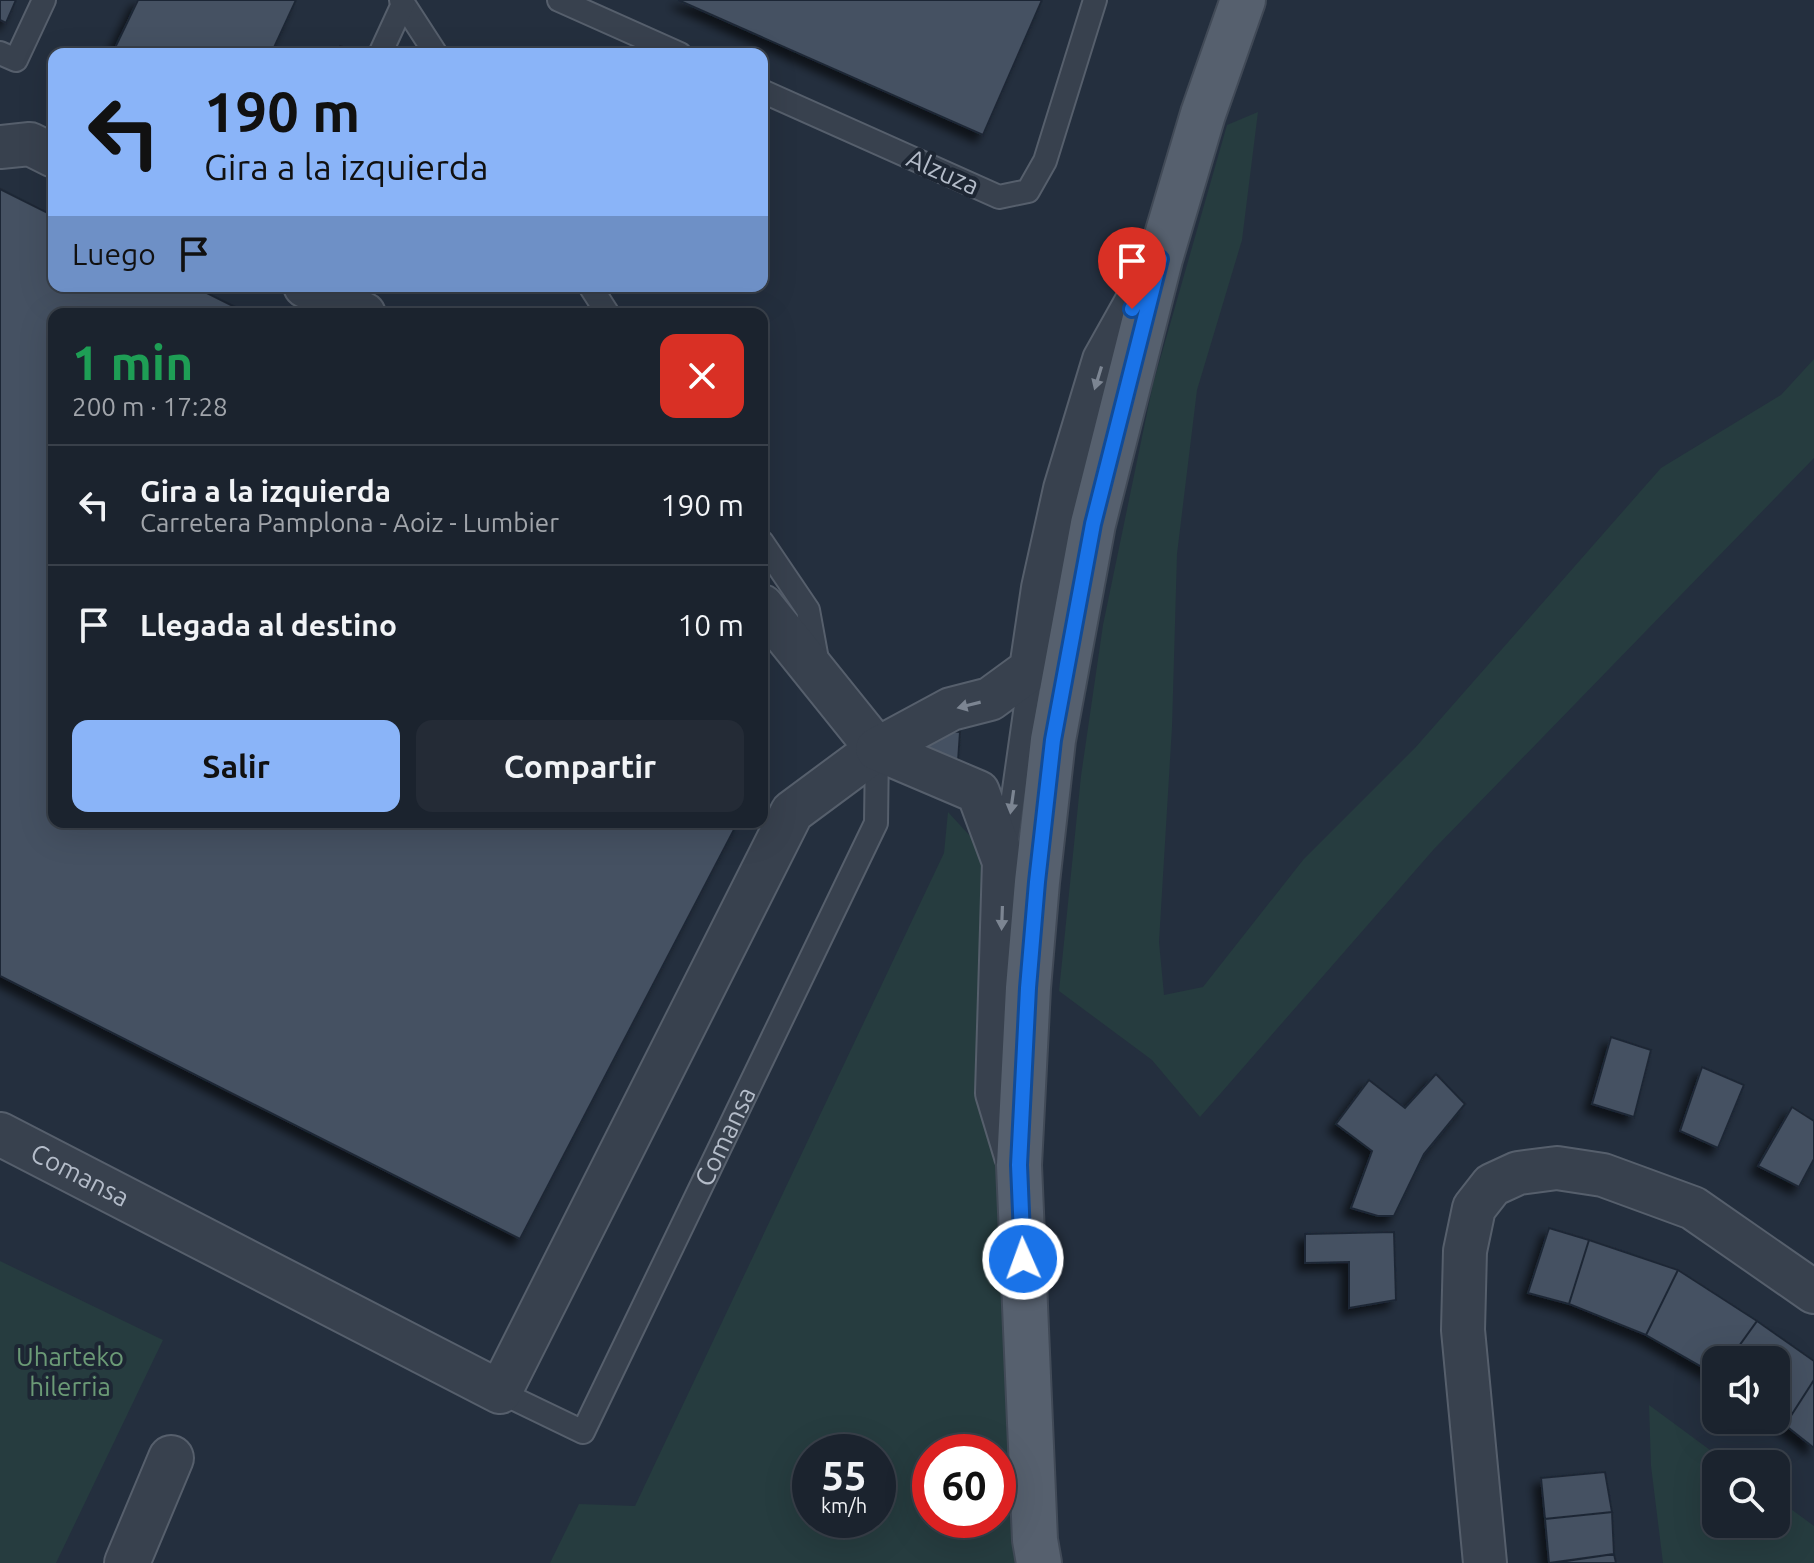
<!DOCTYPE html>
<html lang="es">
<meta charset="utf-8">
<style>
body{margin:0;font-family:Ubuntu,sans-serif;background:#242b36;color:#f1f3f6;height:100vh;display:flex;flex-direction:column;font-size:30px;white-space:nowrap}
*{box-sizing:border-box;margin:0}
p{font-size:26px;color:#a0a4aa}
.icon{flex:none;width:44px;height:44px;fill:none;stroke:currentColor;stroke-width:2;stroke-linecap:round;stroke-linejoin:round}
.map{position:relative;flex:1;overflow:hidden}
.details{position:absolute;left:48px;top:308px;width:720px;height:520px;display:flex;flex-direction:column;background:#1b232e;border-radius:16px;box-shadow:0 8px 32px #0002,0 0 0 2px #39404a}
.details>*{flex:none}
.top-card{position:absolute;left:48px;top:48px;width:720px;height:244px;border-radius:16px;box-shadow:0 8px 32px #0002,0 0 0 2px #39404a;background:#8ab4f8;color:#111;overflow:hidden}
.buttons{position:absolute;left:1702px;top:1346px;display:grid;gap:16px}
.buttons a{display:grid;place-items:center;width:88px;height:88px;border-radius:16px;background:#1b232e;box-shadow:0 8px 32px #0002,0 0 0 2px #39404a;font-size:40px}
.speed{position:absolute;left:792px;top:1434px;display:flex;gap:16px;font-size:40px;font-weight:700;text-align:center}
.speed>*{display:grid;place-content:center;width:104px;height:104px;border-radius:50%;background:#1b232e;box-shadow:0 8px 32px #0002,0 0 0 2px #39404a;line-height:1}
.speed small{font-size:20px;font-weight:400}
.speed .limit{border:12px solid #d22;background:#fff;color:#111}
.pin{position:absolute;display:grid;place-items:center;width:68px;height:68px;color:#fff;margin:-82px -34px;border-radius:50% 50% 50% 0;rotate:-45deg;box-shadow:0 0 8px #0007}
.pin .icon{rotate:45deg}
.me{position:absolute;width:88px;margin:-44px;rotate:358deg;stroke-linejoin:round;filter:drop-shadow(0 0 6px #0008)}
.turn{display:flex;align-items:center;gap:28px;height:168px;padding:0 24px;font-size:36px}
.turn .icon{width:104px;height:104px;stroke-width:2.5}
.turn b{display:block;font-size:56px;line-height:68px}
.then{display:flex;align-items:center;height:76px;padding:0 24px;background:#0003;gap:16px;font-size:30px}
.round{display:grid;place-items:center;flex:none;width:84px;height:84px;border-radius:16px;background:#242b36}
.head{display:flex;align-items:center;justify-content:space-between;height:136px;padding:0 24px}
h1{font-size:48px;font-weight:700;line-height:60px;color:#1e9e55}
.button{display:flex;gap:16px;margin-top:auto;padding:16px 24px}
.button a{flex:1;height:92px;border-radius:16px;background:#8ab4f8;color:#111;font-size:32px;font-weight:700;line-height:92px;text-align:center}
.button a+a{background:#242b36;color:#f1f3f6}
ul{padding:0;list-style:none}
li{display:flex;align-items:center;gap:24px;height:120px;padding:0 24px;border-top:2px solid #39404a}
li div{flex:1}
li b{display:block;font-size:30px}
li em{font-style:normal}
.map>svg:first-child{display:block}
.green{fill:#263c3f;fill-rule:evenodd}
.building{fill:#455162;stroke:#1f2835;stroke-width:2;filter:url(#shadow)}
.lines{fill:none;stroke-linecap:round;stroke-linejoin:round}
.service-casing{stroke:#565f6c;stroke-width:26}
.minor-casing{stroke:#565f6c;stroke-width:46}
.tertiary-casing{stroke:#565f6c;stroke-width:48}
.primary-casing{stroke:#414a57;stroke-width:48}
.service{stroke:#38414e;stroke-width:22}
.minor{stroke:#38414e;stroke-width:42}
.tertiary{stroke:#38414e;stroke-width:44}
.primary{stroke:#56606e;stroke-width:44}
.oneway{fill:#7c8592}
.route-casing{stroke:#114b97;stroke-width:20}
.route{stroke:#1a73e8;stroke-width:14}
.labels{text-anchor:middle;stroke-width:8;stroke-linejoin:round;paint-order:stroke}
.street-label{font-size:26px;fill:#b4bcc9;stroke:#1d2633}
.park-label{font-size:26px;fill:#6b9a76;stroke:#1d2633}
</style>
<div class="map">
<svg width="1814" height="1563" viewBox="0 0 1814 1563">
<defs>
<filter id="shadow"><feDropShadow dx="-7" dy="7" stdDeviation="4" flood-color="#0009"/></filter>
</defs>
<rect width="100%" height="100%" fill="#242f3e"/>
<path class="green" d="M1258,112L1242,240L1197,390L1177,554L1172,727L1159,942L1164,995L1203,987L1303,860L1415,748L1661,468L1781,395L1814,359V458L1434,849L1200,1117L1152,1060L1059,991L1081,776L1103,625L1153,384L1227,125Z
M948,812L981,848L982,890L1028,988L1053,1563H550L579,1504L635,1506L944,853ZM810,1452H878V1520H810ZM930,1452H998V1520H930Z
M0,1261L163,1340L56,1563H0Z
M1649,1405L1729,1464H1716V1524H1776V1498L1814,1526V1563H1663L1651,1466Z"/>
<path class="building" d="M0,0H16L6,23L0,20Z
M138,0H296L271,54H112Z
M678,0H1042L983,135Z
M340,46L357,54H336Z
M0,189L54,216V286H193L249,314H54V822H738L520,1239L0,976Z
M917,729L960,732L958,761L915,758Z
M1611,1037L1651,1050L1634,1117L1592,1104Z
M1702,1067L1744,1085L1718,1148L1680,1131Z
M1436,1074L1465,1104L1424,1154L1394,1216H1378L1351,1208L1372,1151L1336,1124L1369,1080L1405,1108Z
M1792,1107L1814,1121V1159L1799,1187L1758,1166Z
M1549,1228L1589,1240L1569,1304L1528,1293Z
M1394,1232L1396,1300L1349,1308V1262L1305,1263V1234Z
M1589,1240L1678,1270L1646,1335L1569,1304Z
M1678,1270L1757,1321L1729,1360H1716V1375L1646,1335Z
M1757,1321L1814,1361V1380L1785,1425L1776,1418V1360H1729Z
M1814,1380V1448L1785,1425Z
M1605,1472L1612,1512L1545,1519L1541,1478Z
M1612,1512L1614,1554L1549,1563L1545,1519Z
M1614,1554L1616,1563H1553Z"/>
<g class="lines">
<g class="service-casing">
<g id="service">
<path d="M401,0L436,54"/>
<path d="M559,0L680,54"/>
<path d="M0,53L16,60L44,0"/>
<path d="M380,54L403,4"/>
<path d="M762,91L999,197L1028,191L1045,161L1095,0"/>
<path d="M590,286L608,314"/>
<path d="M762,542L808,610L818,665"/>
<path d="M1006,846L1031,670"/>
<path id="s1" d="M500,1392L583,1432L876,823L877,749"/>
</g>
</g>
<g class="minor-casing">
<g id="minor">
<path d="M0,147L30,144L54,156"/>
<path d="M305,286L364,314"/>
<path id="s2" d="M0,1134L500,1392L792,812L877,749L762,606"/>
<path d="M1016,1156L997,1093L1004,862L978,792L877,749L951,709L990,699L1031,669L1043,588L1065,489L1104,360L1146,285"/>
<path d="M1485,1563L1463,1330L1465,1251L1474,1208L1492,1185L1518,1173L1557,1168L1603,1175L1693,1208L1814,1292"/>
</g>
</g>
<g class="tertiary-casing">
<path id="tertiary" d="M127,1563L171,1458"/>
</g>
<g class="primary-casing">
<path id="primary" d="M1039,1563L1035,1540L1019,1165L1028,988L1037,882L1053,740L1093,524L1160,259L1203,114L1243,0"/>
</g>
<use href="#service" class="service"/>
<use href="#minor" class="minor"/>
<use href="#tertiary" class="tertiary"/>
<use href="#primary" class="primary"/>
</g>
<defs><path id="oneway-solid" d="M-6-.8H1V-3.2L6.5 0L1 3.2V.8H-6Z" transform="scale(2)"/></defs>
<g class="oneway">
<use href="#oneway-solid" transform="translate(1098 378) rotate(107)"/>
<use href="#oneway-solid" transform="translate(969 705) rotate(166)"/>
<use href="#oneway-solid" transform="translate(1012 802) rotate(98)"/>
<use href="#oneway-solid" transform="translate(1002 918) rotate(92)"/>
</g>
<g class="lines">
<g class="route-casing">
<path id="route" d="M1023,1259L1019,1165L1028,988L1037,882L1053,740L1093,524L1160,259L1132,309"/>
</g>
<use href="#route" class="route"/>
</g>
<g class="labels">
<g class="street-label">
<text transform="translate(943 172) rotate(24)" y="9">Alzuza</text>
<text dy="9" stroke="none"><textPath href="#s1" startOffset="420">Comansa</textPath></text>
<text dy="9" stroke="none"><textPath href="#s2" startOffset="90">Comansa</textPath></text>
</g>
<g class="park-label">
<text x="70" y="1366">Uharteko<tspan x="70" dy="30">hilerria</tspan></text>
</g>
</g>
</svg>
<div class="buttons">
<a><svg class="icon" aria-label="sound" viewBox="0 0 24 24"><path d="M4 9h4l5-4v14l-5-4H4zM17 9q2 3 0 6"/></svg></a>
<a><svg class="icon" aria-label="search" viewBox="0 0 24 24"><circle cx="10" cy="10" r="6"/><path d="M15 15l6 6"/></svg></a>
</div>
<div class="speed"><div>55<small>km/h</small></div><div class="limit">60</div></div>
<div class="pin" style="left:1132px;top:309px;background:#d93025"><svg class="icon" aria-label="arrive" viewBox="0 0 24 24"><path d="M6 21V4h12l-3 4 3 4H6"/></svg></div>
<svg class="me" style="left:1023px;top:1259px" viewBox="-20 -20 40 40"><circle r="17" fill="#1a73e8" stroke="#fff" stroke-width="3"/><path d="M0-11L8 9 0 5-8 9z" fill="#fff"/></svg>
<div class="top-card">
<div class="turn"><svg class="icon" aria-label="left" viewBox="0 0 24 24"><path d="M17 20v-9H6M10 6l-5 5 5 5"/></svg><div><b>190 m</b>Gira a la izquierda</div></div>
<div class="then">Luego<svg class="icon" aria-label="arrive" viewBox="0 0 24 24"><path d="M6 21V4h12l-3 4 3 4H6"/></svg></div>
</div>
<section class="details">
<div class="head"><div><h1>1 min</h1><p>200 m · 17:28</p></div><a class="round" style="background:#d93025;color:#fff"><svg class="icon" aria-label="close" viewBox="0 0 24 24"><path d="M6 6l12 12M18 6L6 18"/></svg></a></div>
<ul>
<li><svg class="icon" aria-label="left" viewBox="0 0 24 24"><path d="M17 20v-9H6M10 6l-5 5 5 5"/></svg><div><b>Gira a la izquierda</b><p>Carretera Pamplona - Aoiz - Lumbier</p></div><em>190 m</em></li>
<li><svg class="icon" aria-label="arrive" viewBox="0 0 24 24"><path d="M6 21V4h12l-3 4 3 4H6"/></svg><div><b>Llegada al destino</b></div><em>10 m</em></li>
</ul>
<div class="button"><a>Salir</a><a>Compartir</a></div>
</section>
</div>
